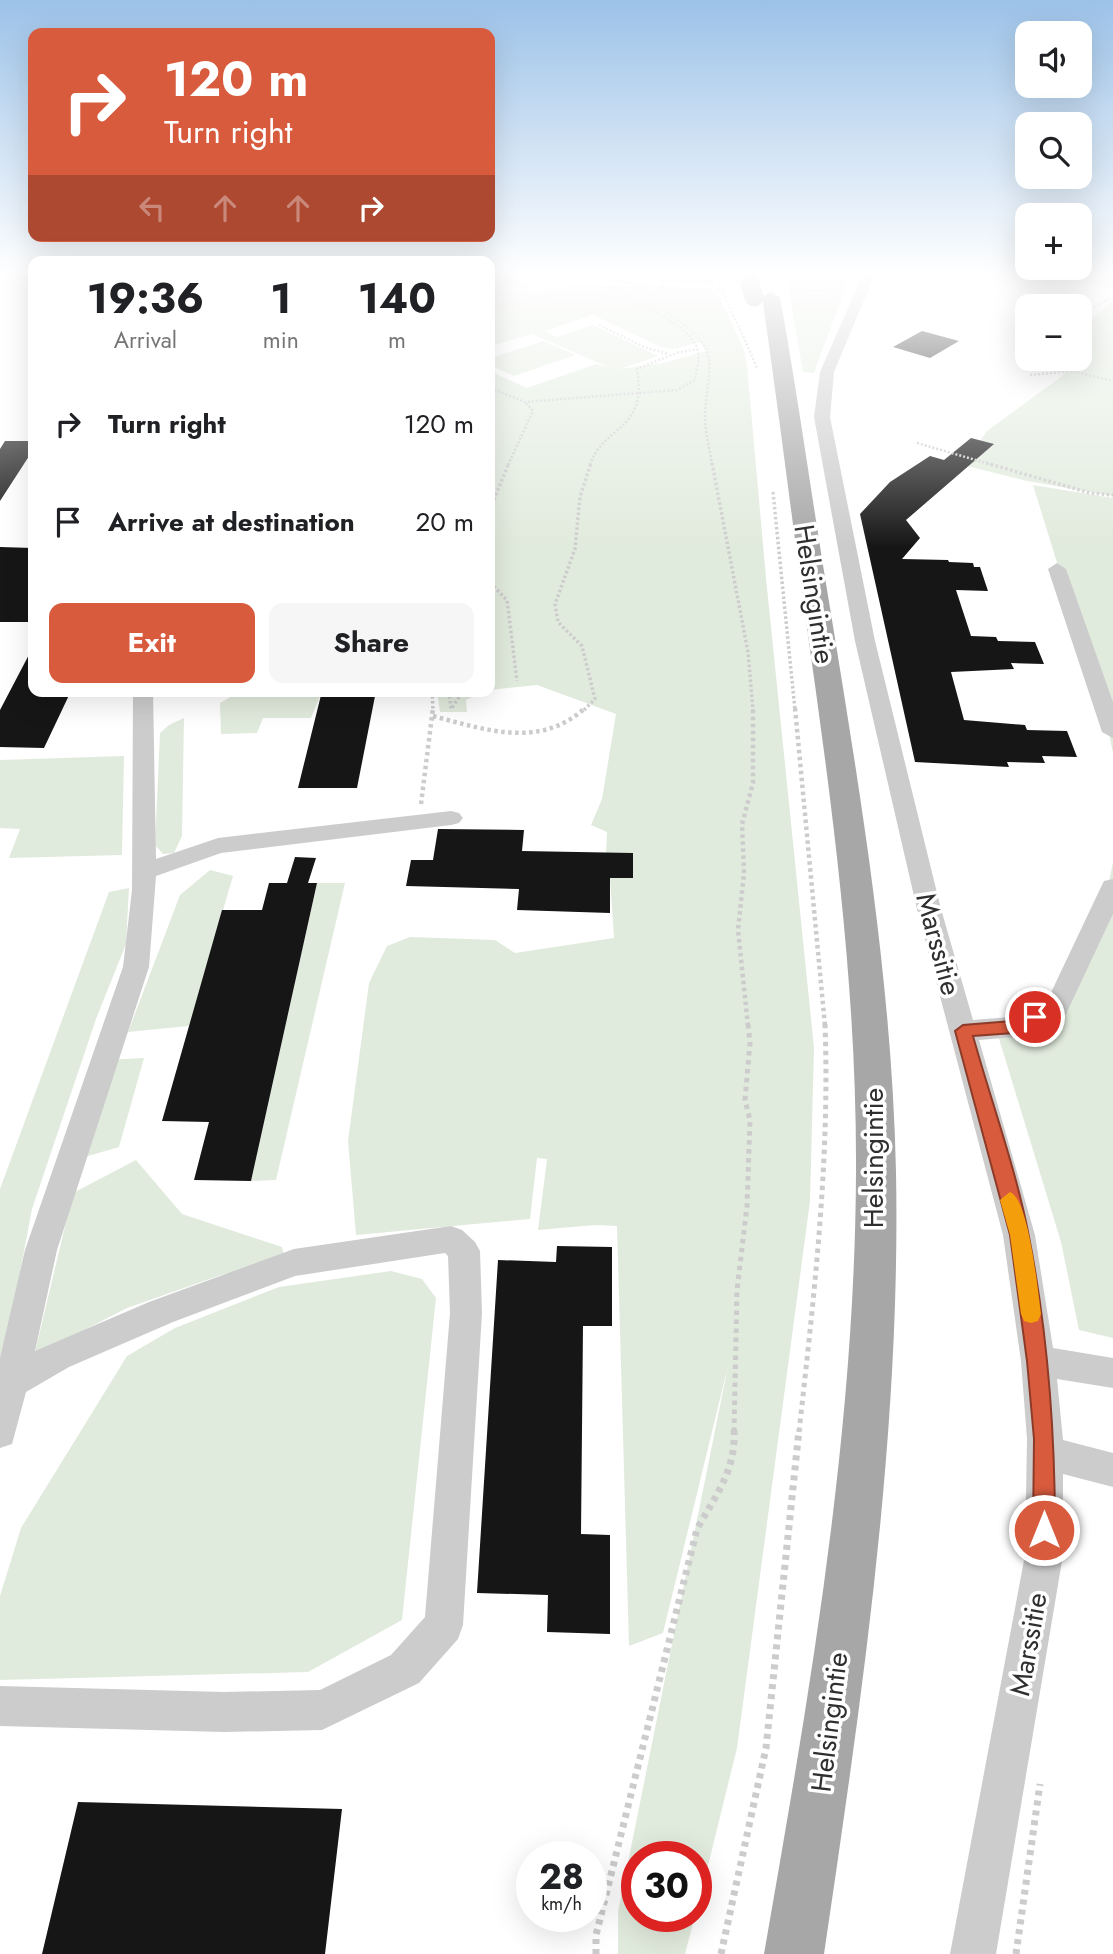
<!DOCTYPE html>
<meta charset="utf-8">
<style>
body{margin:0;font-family:Jost,sans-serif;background:#f6f6f6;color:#202124;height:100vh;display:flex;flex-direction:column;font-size:26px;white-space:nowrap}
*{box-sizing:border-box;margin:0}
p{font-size:23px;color:#757577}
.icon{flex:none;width:38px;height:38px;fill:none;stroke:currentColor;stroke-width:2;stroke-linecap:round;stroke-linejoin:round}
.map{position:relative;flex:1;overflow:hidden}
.sheet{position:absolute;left:28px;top:256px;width:467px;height:441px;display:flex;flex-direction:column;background:#fff;border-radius:14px;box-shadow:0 7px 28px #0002}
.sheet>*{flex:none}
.hud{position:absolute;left:28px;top:28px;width:467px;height:214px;border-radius:14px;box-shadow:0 7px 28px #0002;background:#d95b3e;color:#fff;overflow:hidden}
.controls{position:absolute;left:1015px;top:21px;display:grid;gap:14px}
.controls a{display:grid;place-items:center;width:77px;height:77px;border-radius:14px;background:#fff;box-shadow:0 7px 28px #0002;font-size:35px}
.speed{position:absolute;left:516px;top:1841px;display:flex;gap:14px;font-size:35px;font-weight:700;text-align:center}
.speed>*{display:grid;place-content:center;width:91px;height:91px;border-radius:50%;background:#fff;box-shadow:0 7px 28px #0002;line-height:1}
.speed small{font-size:18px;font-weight:400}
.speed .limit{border:10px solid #d22;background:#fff;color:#111}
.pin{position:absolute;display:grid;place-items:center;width:60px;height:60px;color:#fff;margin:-30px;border:4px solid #fff;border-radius:50%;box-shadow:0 2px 7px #0007}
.me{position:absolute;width:77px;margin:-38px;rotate:0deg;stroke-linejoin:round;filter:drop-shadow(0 0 5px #0008)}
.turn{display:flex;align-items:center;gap:24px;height:147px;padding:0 21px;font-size:32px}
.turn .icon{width:91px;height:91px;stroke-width:2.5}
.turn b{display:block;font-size:49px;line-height:60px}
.lanes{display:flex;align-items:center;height:66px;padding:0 21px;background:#0003;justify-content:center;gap:35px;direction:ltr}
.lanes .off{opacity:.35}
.eta{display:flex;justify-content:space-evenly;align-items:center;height:119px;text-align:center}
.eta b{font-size:42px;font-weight:700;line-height:49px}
.button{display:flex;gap:14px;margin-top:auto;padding:14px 21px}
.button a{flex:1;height:80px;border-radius:14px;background:#d95b3e;color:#fff;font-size:28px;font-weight:700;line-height:80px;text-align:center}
.button a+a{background:#f6f6f6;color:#202124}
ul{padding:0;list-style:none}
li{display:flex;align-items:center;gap:21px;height:98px;padding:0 21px}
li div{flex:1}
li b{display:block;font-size:26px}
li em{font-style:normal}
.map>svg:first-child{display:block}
.green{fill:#e1ebdd;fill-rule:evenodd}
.building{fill:#161616}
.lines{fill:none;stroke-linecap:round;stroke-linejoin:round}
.path-far4{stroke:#ccc;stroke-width:2.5;stroke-dasharray:2 2;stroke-linecap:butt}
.path-far3{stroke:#ccc;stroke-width:3.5;stroke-dasharray:2.5 2.5;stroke-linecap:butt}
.path-far2{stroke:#ccc;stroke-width:4.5;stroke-dasharray:3.5 3.5;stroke-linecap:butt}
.path-far1{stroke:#ccc;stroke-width:5;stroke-dasharray:4.5 4.5;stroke-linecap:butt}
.path{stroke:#ccc;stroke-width:7;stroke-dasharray:5 5;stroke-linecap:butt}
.minor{fill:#ccc;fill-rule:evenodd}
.major{fill:#a7a7a7;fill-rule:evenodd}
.major-bridge{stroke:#a7a7a7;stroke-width:19}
.route{fill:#d95b3e;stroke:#8d3b28;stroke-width:2}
.slow{fill:#f59e0b}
.labels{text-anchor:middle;stroke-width:7;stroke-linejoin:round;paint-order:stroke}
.street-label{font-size:28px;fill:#2f2f2f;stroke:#fff}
</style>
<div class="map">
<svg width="1113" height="1954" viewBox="0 0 1113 1954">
<rect width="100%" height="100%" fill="#fff"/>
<path class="green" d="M613,274H707L715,285L639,280Z
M786,274H847L843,294L814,373L803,372Z
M1051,274H1113V289Z
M511,275L534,289L614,287L717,291L744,350L747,365L766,578L814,1048L810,1201L737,1748L697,1910L696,1857H637V1916H695L685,1954H618V1912L728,1366L663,1633L629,1646L617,1226L595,1225L538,1230L547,1159L537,1158L530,1219L356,1235L348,1141L369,983L387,946L410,937L495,940L515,953L614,938L610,878H633L606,853L607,832L591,825L602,799L616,714L537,685L490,690V371L527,388L596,364L608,367L532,334L490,346V278ZM593,315L661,347L673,349L700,342L707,351L662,363L620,369L658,356L593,325L557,337L544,331Z
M1113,300V496L1027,481L963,465L987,431L1062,376L1074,359H1080V330Z
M544,341L575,355L514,376L490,365V358Z
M1033,485L1113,498V753L1107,724Z
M241,691H322L311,718H263L257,733L221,734L220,703Z
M437,691H484L466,700L467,712H440Z
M184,718L182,836L174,853L163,854L155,845L160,733L169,725Z
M124,756L122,855L9,858L20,829L0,828V760Z
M1113,862V1338L1079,1330L1061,1242L997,1032L1060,1008L1102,915Z
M210,870L233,876L189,1026L128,1032L180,895Z
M317,883H345L276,1180L251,1181Z
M129,888L126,944L96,1019L32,1209L0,1378V1189L109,892Z
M144,1058L119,1147L71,1161L105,1060Z
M136,1160L182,1214L282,1247L285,1260L221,1275L127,1308L34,1356L73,1193Z
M391,1271L422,1279L436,1298L402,1620L308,1672L0,1680V1596L21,1528L127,1356L175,1328L279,1287Z"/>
<path class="building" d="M922,331L959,341L930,358L893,347Z
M971,438L994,444L906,520L920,538L902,559L948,560L949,562L973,563L974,567H980L988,591L956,590L971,636L996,637L998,641L1035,642L1044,664L1011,663L1014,669L951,672L964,720L1025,725L1027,730L1067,731L1077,757L1042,756L1045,763L1007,762L1009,767L915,762L860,514L890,482L930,456L944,460Z
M5,441H33V450L0,501V449Z
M0,547L33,548V622H0Z
M33,647V691H71L44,748L0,747V710Z
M322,691H376L357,788H298Z
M438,829L524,830L522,851L633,853V878H610V913L517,910L519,889L406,886L411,860H433Z
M295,857L316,858L308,883H317L251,1181L194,1180L209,1122L162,1121L222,910H262L269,883H287Z
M557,1246L612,1247V1326H583L581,1534L610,1535V1634L547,1632L548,1595L477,1593L498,1260L556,1262Z
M78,1802L342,1809L325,1954H42Z"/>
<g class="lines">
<path class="path-far4" d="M522,274L568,286L649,288
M579,274L663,288L723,290
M716,274C727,307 745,336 757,369
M614,287C630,303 653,303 671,315C725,353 707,361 705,417C705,432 710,450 712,465
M661,288L663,274
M789,290L843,291
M490,295L501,307C529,300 556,292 585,292C615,293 686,318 697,348C701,358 696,370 695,380L677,390L525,402L490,388
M490,310L501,307
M1080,315L1113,297
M599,325L644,347L668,354
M677,353L697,349
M1030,375L1072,371L1113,381
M917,443L993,465
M508,465L533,411L525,402
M590,465C603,425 648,432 637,369L679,352"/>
<path class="path-far3" d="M712,463L748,652L753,710
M986,463L1090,493L1113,495
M773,492L795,710
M490,509L509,463
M490,583L507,600L517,681
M432,691L433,710
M449,691L451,709L463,691
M584,710L595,699L582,646L558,622L555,604L575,549L580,497L591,463"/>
<path class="path-far2" d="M795,708L825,1026
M433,716C486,730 540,749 585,708
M421,804L433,708
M748,1026L738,930L744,873L742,824L753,783V708"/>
<path class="path-far1" d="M734,1432L737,1290L747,1206L750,1120L745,1100L750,1043L748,1024
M799,1432C814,1296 830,1161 825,1024"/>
<path class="path" d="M596,1954V1935L697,1529C716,1495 736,1470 734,1430
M721,1954L766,1748L799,1430
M1016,1954L1040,1784"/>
<path class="minor" d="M490,274H508L490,279Z
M863,274H875L834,372L830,417L875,641L941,909L973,1020L1010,1017L1047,1001L1101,887L1104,881L1113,879V914L1066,1014L1014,1037L979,1040L1035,1235L1053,1348L1113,1358V1388L1057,1379L1063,1440L1113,1453V1487L1063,1474V1555L996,1954H950L1025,1555L1027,1439L1021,1361L1003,1235L917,909L855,641L814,417L820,372Z
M1057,563L1066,569L1113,702V738L1102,732L1048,569Z
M133,691H153L156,859L218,838L451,811L459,813L463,818L459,823L451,825L221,853L156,876L149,967L57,1250L35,1351L149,1302L294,1249L451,1226L462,1230L475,1242L480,1251L482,1313L463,1625L458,1639L419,1683L322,1730L224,1732L0,1726V1686L224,1692L320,1690L391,1655L425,1617L450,1313L448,1256L445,1253L295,1276L173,1322L69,1367L26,1392L12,1444L0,1448V1358L25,1250L123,967L132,890Z"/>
<path class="major" d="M771,292L780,297L787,337C803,431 816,526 832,620C862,804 892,986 896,1172C901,1434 862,1696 824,1954H764C809,1696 855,1435 856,1172C857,987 832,804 806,621C791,513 778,405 762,297Z"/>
<path class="major-bridge" d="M750,284L754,297"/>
</g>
<linearGradient id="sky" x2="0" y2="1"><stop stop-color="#9cc2e8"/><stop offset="0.5" stop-color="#fff"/><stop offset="1" stop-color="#fff" stop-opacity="0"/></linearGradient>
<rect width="1113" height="547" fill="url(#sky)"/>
<path class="route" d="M1035,1011L1041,1013V1021L1014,1033L973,1036C991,1101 1017,1172 1029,1237C1048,1334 1055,1431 1055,1530L1052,1537L1044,1541L1036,1537L1033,1530L1034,1439L1027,1361L1010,1235L955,1031L963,1025L1012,1021Z"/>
<path class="slow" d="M1010,1192C1029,1199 1038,1292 1041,1314L1038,1321L1031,1323L1024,1321L1021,1314L1010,1235L1000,1200Z"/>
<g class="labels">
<g class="street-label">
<text transform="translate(815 594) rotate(81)" y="10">Helsingintie</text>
<text transform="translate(939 944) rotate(75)" y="10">Marssitie</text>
<text transform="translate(873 1158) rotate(-90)" y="10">Helsingintie</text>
<text transform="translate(1028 1644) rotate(-80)" y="10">Marssitie</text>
<text transform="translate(829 1722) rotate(-83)" y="10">Helsingintie</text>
</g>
</g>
</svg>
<div class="controls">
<a><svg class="icon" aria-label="sound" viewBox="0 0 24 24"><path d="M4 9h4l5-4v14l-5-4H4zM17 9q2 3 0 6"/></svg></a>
<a><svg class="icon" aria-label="search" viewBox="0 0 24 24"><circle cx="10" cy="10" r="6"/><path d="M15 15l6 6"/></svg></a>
<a>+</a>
<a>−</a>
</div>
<div class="speed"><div>28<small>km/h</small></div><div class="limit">30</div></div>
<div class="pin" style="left:1035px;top:1017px;background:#d93025"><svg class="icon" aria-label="arrive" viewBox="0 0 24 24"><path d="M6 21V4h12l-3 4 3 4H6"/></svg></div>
<svg class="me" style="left:1044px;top:1530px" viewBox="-20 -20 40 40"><circle r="17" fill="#d95b3e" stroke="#fff" stroke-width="3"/><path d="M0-11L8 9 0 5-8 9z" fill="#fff"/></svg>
<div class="hud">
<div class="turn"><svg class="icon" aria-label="right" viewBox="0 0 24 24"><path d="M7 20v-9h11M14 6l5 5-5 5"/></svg><div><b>120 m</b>Turn right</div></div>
<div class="lanes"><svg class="icon off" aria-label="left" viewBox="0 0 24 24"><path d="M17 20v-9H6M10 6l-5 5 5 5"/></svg><svg class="icon off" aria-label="ahead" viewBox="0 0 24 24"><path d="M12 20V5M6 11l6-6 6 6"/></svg><svg class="icon off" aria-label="ahead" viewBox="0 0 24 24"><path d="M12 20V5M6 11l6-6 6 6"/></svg><svg class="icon" aria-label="right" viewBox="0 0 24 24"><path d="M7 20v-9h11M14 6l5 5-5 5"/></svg></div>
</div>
<section class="sheet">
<div class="eta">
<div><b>19:36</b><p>Arrival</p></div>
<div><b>1</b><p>min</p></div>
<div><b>140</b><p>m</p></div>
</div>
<ul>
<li><svg class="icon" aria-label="right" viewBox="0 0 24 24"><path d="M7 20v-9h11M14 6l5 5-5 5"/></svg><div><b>Turn right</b></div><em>120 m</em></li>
<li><svg class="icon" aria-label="arrive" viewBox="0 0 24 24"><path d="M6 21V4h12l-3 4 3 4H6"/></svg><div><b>Arrive at destination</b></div><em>20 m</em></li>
</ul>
<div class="button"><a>Exit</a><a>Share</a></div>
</section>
</div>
